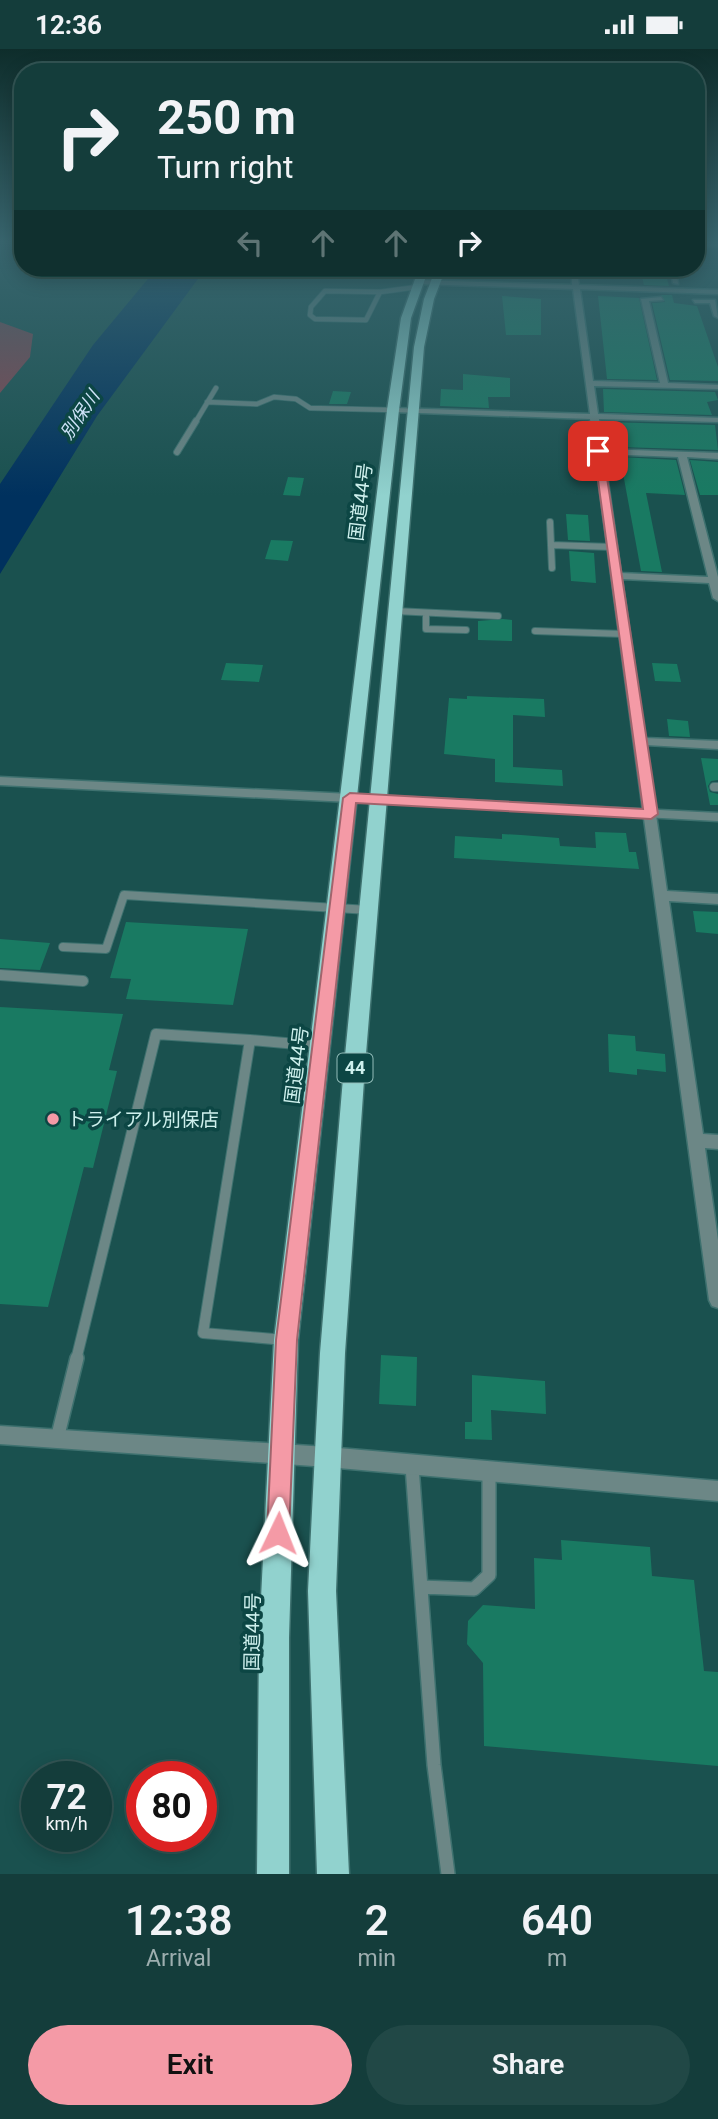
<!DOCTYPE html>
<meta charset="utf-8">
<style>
body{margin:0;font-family:Roboto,"Noto Sans JP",sans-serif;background:#214846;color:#f1f3f6;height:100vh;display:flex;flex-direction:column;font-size:26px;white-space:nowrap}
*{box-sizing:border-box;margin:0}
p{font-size:23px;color:#9daeaf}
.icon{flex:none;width:38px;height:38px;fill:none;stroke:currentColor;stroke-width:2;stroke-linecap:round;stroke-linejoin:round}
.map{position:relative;height:1825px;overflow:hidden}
.side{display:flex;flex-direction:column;background:#143d3b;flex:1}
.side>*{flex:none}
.banner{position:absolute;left:14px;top:14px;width:691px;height:214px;border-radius:28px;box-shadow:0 4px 18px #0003,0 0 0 2px #335655;background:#143d3b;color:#f1f3f6;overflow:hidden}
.speed{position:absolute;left:21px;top:1712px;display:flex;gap:14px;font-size:35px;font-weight:700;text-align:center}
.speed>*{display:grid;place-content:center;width:91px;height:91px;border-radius:50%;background:#143d3b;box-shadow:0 4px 18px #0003,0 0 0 2px #335655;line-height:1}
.speed small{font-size:18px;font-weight:400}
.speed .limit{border:10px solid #d22;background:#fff;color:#111}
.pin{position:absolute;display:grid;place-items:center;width:60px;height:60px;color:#fff;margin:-30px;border-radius:14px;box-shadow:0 4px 10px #0006}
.me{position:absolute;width:77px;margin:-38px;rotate:2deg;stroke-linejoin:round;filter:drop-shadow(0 0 5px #0008)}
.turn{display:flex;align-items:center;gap:24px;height:147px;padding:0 28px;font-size:32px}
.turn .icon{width:91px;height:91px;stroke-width:2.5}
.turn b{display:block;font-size:49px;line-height:60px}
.lanes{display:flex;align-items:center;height:66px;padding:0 28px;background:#0003;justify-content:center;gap:35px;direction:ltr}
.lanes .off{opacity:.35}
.eta{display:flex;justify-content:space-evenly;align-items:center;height:119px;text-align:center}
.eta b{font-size:42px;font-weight:600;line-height:49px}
.button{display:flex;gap:14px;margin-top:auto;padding:14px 28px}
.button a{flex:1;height:80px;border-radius:42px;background:#f49aa6;color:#111;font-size:28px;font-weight:600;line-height:80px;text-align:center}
.button a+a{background:#214846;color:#f1f3f6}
.status{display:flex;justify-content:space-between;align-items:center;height:49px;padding:0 35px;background:#143d3b;direction:ltr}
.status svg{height:19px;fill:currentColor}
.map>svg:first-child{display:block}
.green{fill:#8b444f}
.water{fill:#00315e}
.building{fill:#197a62}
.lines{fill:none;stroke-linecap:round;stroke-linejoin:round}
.service-far4-casing{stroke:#3e716f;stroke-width:6}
.service-far3-casing{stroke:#3e716f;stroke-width:8}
.service-far2-casing{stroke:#3e716f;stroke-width:10}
.service-far1-casing{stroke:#3e716f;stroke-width:12}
.service-casing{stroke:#3e716f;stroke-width:16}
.minor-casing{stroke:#3e716f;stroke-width:3}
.tertiary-casing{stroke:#3e716f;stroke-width:3}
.trunk-casing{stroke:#3e716f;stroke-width:3}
.service-far4{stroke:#6c8786;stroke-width:4.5}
.service-far3{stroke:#6c8786;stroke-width:6}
.service-far2{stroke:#6c8786;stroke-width:8}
.service-far1{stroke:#6c8786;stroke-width:10}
.service{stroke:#6c8786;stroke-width:13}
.minor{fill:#6c8786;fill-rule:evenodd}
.tertiary{fill:#6c8786;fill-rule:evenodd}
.trunk{fill:#91d2ce;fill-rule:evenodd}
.route{fill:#f49aa6;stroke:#9f646c;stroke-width:2}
.poi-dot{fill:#f49aa6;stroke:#0c4644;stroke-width:2.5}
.labels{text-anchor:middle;stroke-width:7;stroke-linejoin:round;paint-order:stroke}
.far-water-label{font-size:18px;font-style:italic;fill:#d0e4fa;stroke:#0c4644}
.shield{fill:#0c4644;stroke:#94bdba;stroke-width:2}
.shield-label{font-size:18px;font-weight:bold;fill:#cef0ed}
.street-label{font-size:19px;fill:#cef0ed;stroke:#0c4644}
.poi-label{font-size:19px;fill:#cef0ed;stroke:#0c4644;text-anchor:start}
</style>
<div class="status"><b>12:36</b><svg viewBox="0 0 49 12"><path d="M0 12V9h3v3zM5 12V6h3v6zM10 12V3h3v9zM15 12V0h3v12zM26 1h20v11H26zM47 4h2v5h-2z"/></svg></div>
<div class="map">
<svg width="718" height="1825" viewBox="0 0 718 1825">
<rect width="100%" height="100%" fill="#1a514f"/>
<path class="green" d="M0,273L33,285L30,308L0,344Z"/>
<path class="water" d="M157,219H206L97,367L0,525V435L93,296Z"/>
<path class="building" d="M640,219H664L669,237L644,236Z
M661,246H672L674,254L697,257L718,318V332L670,331L652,254L665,253Z
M502,247L541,250V286H506Z
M598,247L639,249L657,331L607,330Z
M463,325L510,329V348H488L489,359L440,357L441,340L463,341Z
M603,340L715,343L718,351L707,353L712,366L604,363Z
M333,342L351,343L347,355H329Z
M604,373L715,376L718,401L619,398L617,385H605Z
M620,408L676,411L685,446L646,444L662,523L641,522Z
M690,411L718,413V446H700Z
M288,428L304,429L300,447L283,446Z
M566,465L588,466L590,492L568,491Z
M271,491L293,492L288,512L265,510Z
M569,502L594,504L596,534L571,532Z
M503,570L512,571V592L478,591V572Z
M226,614L263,616L259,633L221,631Z
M652,614L677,615L681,633L655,632Z
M467,647L544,650L545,668L513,666V718L562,721L563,737L495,733V710L444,705L449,649L467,650Z
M667,670L688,672L690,688L669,687Z
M701,709L718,710V731L711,732L708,737L710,743L718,745V756H710Z
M595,783L626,784L629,803H636L639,820L454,809L455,787L502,790V785L521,786L559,789L560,797L596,799Z
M693,862L718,863V885L696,883Z
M126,873L248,880L233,956L126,950L131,930L110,929Z
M0,890L50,894L40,921L0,919Z
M0,958L123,965L109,1021L117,1022L93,1119L84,1118L48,1258L0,1255Z
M608,985L635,987L636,1002L665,1005L666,1023L637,1020V1026L609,1023Z
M381,1306L417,1308L416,1357L379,1355Z
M472,1326L545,1332L546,1365L491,1361L492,1391L465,1390V1373H472Z
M561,1491L650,1498L652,1527L694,1531L704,1622L718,1623V1717L484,1697L483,1614L467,1595L468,1572L483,1556L535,1560L534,1509L562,1511Z"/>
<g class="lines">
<g class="service-far4-casing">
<path id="service-far4" d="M325,242L380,243L366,271L315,270L310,266L311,258Z
M380,243L417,238
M207,353L257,355L274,348L296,350L310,359L393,361
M195,374L216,339"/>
</g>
<g class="service-far3-casing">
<path id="service-far3" d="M177,403L196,372
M550,473L552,519
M551,496L612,498
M395,562L498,567
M426,564V580L466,581
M535,582L624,585"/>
</g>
<g class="service-far2-casing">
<path id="service-far2" d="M714,738H718
M63,898L106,900L124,846L369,861"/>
</g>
<g class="service-far1-casing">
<path id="service-far1" d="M0,926L83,932
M285,1291L203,1284L250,991L319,997
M76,1311L156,985L250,991"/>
</g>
<g class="service-casing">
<path id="service" d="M57,1390L77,1309
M412,1417L434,1716L448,1825
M421,1538L474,1540L489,1526V1424"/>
</g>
<g class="minor-casing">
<path id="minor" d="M696,193H718V197H696Z
M670,219H676L678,235L673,234Z
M575,228L578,230L579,236L718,241V245L580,240L593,332L660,334L641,250L661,248L663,251L649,252L668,334L718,336V340L594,337L598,365L718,369V373L599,370L603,400L718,404V410L687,408L718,528V552L713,549L709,534L622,530L645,689L718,692V700L646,696L667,842L718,845V855L669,852L703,1085L718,1086V1100L705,1099L718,1191V1259L712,1257L709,1251L590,370L393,363L389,361L393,359L590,365L573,240L418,235L415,233L418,231L572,236V230ZM604,405L678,408L708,528L621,524Z
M693,251H715L718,269L714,267L710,254H695Z
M0,728L350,745L356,749L350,753L0,736Z
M0,1377L327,1398L718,1432V1452L327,1418L0,1395Z"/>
</g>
<g class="tertiary-casing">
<path id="tertiary" d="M350,745L718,764V772L346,752L344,749L346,746Z"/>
</g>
<g class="trunk-casing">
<path id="trunk" d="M419,219H429L411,269L399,361L298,1291L289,1589V1825H257L259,1589L274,1291L387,361L401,269Z
M436,219H446L434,250L424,298L365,1017L345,1304L336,1542L349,1825H317L308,1542L320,1304L344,1017L414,298L424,250Z"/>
</g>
<use href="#service-far4" class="service-far4"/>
<use href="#service-far3" class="service-far3"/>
<use href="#service-far2" class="service-far2"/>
<use href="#service-far1" class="service-far1"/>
<use href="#service" class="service"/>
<use href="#minor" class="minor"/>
<use href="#tertiary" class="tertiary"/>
<use href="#trunk" class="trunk"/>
</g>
<linearGradient id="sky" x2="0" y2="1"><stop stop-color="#0e2d2b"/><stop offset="0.43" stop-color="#38656e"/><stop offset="1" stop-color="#38656e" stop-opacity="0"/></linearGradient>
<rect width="718" height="447" fill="url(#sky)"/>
<path class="route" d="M598,399L603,402L658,765L651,770L356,754L297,1291L289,1484L286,1492L278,1495L270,1492L267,1484L276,1291L343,749L350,744L643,760L594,402Z"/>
<circle class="poi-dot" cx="53" cy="1070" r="7"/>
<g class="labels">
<g class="far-water-label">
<text transform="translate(80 366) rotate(-56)" y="6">別保川</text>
</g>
<rect class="shield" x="337.5" y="1004.5" width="35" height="29" rx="5"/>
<g class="shield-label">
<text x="355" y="1025">44</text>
</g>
<g class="street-label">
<text transform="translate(360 453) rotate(-83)" y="7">国道44号</text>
<text transform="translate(296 1016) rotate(-83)" y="7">国道44号</text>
<text transform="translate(252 1583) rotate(-89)" y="7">国道44号</text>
</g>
<g class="poi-label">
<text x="67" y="1077">トライアル別保店</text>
</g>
</g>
</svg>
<div class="speed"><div>72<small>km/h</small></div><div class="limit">80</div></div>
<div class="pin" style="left:598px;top:402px;background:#d93025"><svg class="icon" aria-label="arrive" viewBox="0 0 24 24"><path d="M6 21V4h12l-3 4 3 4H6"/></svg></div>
<svg class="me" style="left:278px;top:1484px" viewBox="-20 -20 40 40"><path d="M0-17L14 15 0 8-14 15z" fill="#f49aa6" stroke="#fff" stroke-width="4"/></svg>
<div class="banner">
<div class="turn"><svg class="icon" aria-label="right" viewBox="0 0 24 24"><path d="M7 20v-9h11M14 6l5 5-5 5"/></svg><div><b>250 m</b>Turn right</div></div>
<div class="lanes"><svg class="icon off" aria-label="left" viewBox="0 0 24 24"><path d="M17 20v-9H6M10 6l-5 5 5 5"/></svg><svg class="icon off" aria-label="ahead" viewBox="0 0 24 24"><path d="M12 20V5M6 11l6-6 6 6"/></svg><svg class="icon off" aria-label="ahead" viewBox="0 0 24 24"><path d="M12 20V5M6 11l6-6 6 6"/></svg><svg class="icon" aria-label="right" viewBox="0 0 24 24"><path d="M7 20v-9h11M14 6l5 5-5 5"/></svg></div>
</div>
</div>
<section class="side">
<div class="eta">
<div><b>12:38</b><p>Arrival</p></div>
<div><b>2</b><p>min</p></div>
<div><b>640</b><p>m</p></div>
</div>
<div class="button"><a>Exit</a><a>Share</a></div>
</section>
